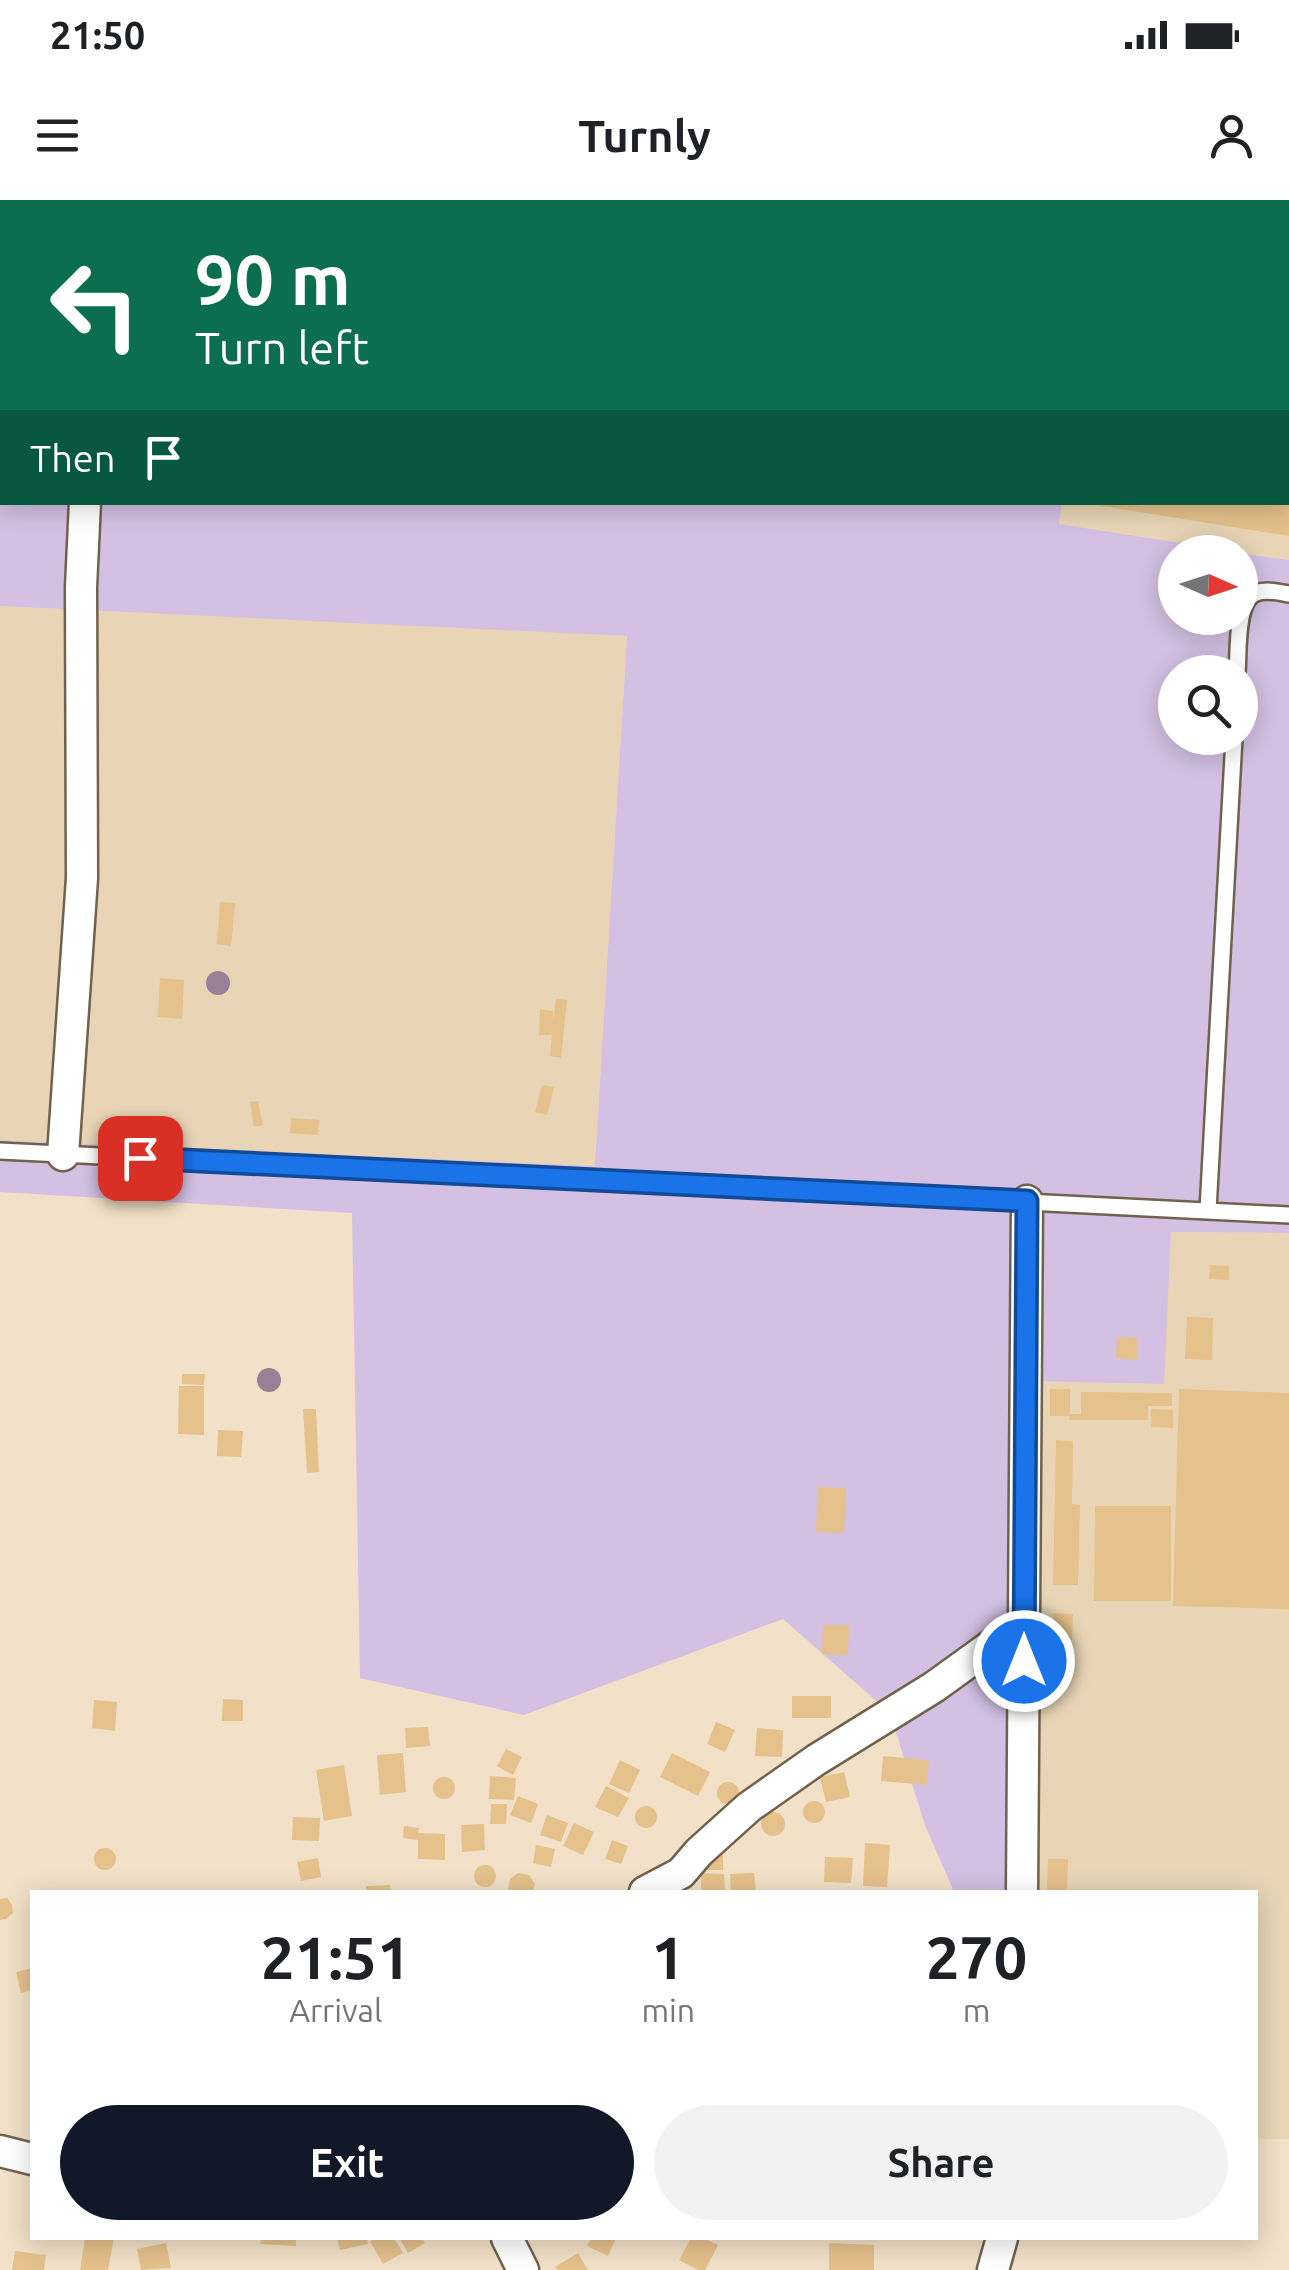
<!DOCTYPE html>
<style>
body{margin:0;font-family:Ubuntu,sans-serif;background:#f2f2f2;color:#202124;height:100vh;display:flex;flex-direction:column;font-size:38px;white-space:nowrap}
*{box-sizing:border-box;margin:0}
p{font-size:32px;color:#757577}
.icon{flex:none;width:55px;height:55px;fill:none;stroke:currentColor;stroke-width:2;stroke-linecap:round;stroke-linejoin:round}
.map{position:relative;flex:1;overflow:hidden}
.side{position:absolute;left:30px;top:1690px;width:1228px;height:350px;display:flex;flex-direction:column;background:#fff;border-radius:0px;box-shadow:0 5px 25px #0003}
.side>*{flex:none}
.guide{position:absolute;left:0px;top:0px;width:1290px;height:305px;box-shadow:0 5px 25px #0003;background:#0b6e4f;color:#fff;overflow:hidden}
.needle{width:65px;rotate:93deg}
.tools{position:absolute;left:1158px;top:335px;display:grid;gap:20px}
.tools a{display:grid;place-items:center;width:100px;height:100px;border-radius:50%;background:#fff;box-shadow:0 5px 25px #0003;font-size:50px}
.pin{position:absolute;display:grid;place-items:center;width:85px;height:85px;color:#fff;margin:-42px;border-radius:20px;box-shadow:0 5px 15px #0006}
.me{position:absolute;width:110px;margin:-55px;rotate:0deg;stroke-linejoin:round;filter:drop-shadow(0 0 8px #0008)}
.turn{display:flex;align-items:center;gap:35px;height:210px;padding:0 30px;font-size:45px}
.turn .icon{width:130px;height:130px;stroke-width:2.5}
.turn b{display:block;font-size:70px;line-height:85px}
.then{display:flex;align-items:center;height:95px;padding:0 30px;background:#0003;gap:20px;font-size:38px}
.eta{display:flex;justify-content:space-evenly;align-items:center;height:170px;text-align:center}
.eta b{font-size:60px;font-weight:700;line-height:70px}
.primary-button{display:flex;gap:20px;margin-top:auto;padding:20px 30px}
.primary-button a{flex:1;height:115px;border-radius:60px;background:#111827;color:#fff;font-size:40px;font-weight:700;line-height:115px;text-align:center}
.primary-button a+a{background:#f2f2f2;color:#202124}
.status{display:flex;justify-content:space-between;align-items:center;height:70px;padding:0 50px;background:#fff;direction:ltr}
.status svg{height:28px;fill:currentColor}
header{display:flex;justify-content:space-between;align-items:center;height:130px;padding:0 30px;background:#fff;font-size:45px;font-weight:700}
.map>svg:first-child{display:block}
.built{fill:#e9d5b6}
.green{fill:#d3c0e3;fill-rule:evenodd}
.building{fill:#e5c18b}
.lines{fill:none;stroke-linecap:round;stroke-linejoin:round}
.lane-casing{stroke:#71624d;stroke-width:20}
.street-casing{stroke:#71624d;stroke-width:35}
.lane{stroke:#fff;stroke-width:15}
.street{stroke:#fff;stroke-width:30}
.tree{fill:#9b7f97}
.route-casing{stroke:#114b97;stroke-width:25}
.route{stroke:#1a73e8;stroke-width:18}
</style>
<div class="status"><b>21:50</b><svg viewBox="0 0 49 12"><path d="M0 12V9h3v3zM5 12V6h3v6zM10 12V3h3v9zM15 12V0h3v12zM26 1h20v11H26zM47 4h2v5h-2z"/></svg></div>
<header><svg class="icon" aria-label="menu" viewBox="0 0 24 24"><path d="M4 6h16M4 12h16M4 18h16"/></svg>Turnly<svg class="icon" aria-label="person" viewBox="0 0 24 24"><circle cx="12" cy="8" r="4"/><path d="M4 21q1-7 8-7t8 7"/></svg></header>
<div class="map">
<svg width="1289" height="2070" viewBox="0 0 1289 2070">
<rect width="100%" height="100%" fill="#f2e1c8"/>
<path class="built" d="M1104,0H1289V360L1059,324L1062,303L1288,302V2H1104Z
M0,406L627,435L596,966L0,940Z
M1171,1032L1289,1033V1939H1255V1692H1026L1029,1180Z"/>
<path class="green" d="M0,0H1104V2H2V302L1062,303L1059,324L1239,352H1175V418H1240V353L1289,360V1033L1171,1032L1164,1184L1029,1181L1026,1692H954L925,1625L890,1513L783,1419L524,1515L360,1478L352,1013L0,992V940L595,966L627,436L0,406ZM1175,472H1240V538H1175Z"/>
<path class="building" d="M1095,302H1289V336L1095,305Z
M220,702L235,703L231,746L217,744Z
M160,778L184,780L182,819L158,817Z
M556,799L567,800L561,858L550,856L552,835H539L540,809L553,811V822Z
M542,885L554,887L547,915L535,912Z
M258,901L263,925L254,927L250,902Z
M291,918L319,920L318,935L290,933Z
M1210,1065L1229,1066V1080L1209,1079Z
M1187,1117L1213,1118L1212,1160L1185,1159Z
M1117,1137L1137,1138V1160L1116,1158Z
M182,1174H205L204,1185L182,1184Z
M179,1186H204V1235L178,1234Z
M1050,1189H1070V1216H1050Z
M1179,1189L1289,1193V1409L1173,1406Z
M1081,1192L1172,1193V1206H1148V1220H1069L1070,1214H1081Z
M303,1209H316L319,1272L307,1273Z
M1151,1209L1173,1210V1228L1151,1227Z
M218,1230L243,1231L241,1257L217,1256Z
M1056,1240L1073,1241L1072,1304L1080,1305L1078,1385H1053Z
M818,1287L846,1288L844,1333L816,1332Z
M1095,1306H1171V1401H1094Z
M1053,1413L1073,1414L1072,1440L1052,1439Z
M823,1425H849L848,1455L822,1454Z
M792,1496H831V1518H792Z
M223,1499L243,1500V1521H222Z
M94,1500L117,1502L115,1531L92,1528Z
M716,1522L735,1530L725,1552L707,1544Z
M428,1527L430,1546L406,1548L405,1528Z
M757,1528L783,1530L782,1557L755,1556Z
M506,1549L522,1557L513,1575L497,1566Z
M403,1553L406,1592L380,1595L377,1555Z
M672,1553L710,1572L698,1596L660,1577Z
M883,1556L929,1560L927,1585L881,1581Z
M620,1560L640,1570L629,1593L609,1584Z
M344,1565L352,1616L324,1621L316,1570Z
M844,1572L850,1597L826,1602L820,1577Z
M490,1576L516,1578L514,1600L489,1599Z
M433 1588a11 11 0 1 1 22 0a11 11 0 1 1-22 0Z
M717 1593a11 11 0 1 1 22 0a11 11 0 1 1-22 0Z
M606,1586L629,1598L618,1617L595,1607Z
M518,1596L538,1604L531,1623L510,1615Z
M803 1612a11 11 0 1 1 22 0a11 11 0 1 1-22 0Z
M491,1604H507L506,1624H490Z
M635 1617a11 11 0 1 1 22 0a11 11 0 1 1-22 0Z
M761 1624a12 12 0 1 1 24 0a12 12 0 1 1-24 0Z
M547,1615L568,1623L561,1642L540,1635Z
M293,1617L320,1618L319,1641L292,1640Z
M574,1623L594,1632L583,1655L563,1646Z
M484,1624L485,1650L462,1652L461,1625Z
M404,1626L419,1628L418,1633L445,1634V1660L418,1659V1640L403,1638Z
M612,1640L628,1646L621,1664L605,1659Z
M865,1643L890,1645L887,1687L863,1686Z
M536,1645L555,1649L551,1667L533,1663Z
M94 1659a11 11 0 1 1 22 0a11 11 0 1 1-22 0Z
M704,1655H723V1670H704Z
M825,1657L853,1658L851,1683L824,1682Z
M318,1658L321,1677L301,1681L297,1662Z
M1048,1659H1068L1067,1692H1047Z
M474 1676a11 11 0 1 1 22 0a11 11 0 1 1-22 0Z
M518,1673L529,1675L535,1684L533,1692H510L508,1689L510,1679Z
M701,1673L724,1674L725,1692H701Z
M754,1673L756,1692H731L730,1674Z
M390,1685L391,1692H366V1686Z
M7,1698L12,1705L13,1713L6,1719L0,1720V1699Z
M32,1768V1790L21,1793L16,1772Z
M85,2038H114L108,2070H80Z
M261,2038H296V2046L260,2044Z
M337,2038H367L368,2044L340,2050Z
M377,2038H394L403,2053L383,2064L370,2041Z
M399,2038H421L425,2043L408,2053Z
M591,2038H616L608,2056L587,2046Z
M691,2038H703L718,2045L705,2070H698L679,2060Z
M166,2043L171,2068L141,2070L137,2049Z
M829,2043L874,2045V2070H829Z
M15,2051L46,2055L44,2070H12Z
M578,2053L588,2070H557L555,2067Z"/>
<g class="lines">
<g class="lane-casing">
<path id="lane" d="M1237,472C1239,453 1235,401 1256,393C1266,389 1278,392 1289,394
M0,951L1289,1015
M1208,1010L1234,538"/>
</g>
<g class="street-casing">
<path id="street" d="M105,2V0
M63,955L82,678L81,387L85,302
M645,1692L681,1673L699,1652L749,1607L816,1560L934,1487L1024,1422
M1022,1692L1027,1001
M0,1951L32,1959
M507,2038L523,2070
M993,2070L1002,2038"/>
</g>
<use href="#lane" class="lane"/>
<use href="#street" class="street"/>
</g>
<g class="tree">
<circle cx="218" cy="783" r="12"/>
<circle cx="269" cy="1180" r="12"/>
</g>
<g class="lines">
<g class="route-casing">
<path id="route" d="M140,958L1027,1001L1024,1461"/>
</g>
<use href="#route" class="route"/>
</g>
</svg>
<div class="tools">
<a><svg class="needle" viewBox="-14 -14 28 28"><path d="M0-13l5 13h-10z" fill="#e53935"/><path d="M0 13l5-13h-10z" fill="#757577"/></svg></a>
<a><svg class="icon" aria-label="search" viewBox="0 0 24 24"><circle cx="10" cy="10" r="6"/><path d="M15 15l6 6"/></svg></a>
</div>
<div class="pin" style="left:140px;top:958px;background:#d93025"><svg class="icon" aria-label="arrive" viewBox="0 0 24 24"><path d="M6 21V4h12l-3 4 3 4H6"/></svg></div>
<svg class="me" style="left:1024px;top:1461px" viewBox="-20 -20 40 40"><circle r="17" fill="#1a73e8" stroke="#fff" stroke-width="3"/><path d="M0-11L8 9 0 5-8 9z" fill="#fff"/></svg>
<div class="guide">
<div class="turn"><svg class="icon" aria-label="left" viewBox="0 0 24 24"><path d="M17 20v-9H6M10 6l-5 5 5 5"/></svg><div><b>90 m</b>Turn left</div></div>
<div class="then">Then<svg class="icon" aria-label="arrive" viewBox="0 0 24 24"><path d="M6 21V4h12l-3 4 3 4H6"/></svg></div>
</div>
<section class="side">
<div class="eta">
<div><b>21:51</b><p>Arrival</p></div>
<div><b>1</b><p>min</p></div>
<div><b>270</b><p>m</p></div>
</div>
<div class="primary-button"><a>Exit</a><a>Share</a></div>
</section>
</div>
